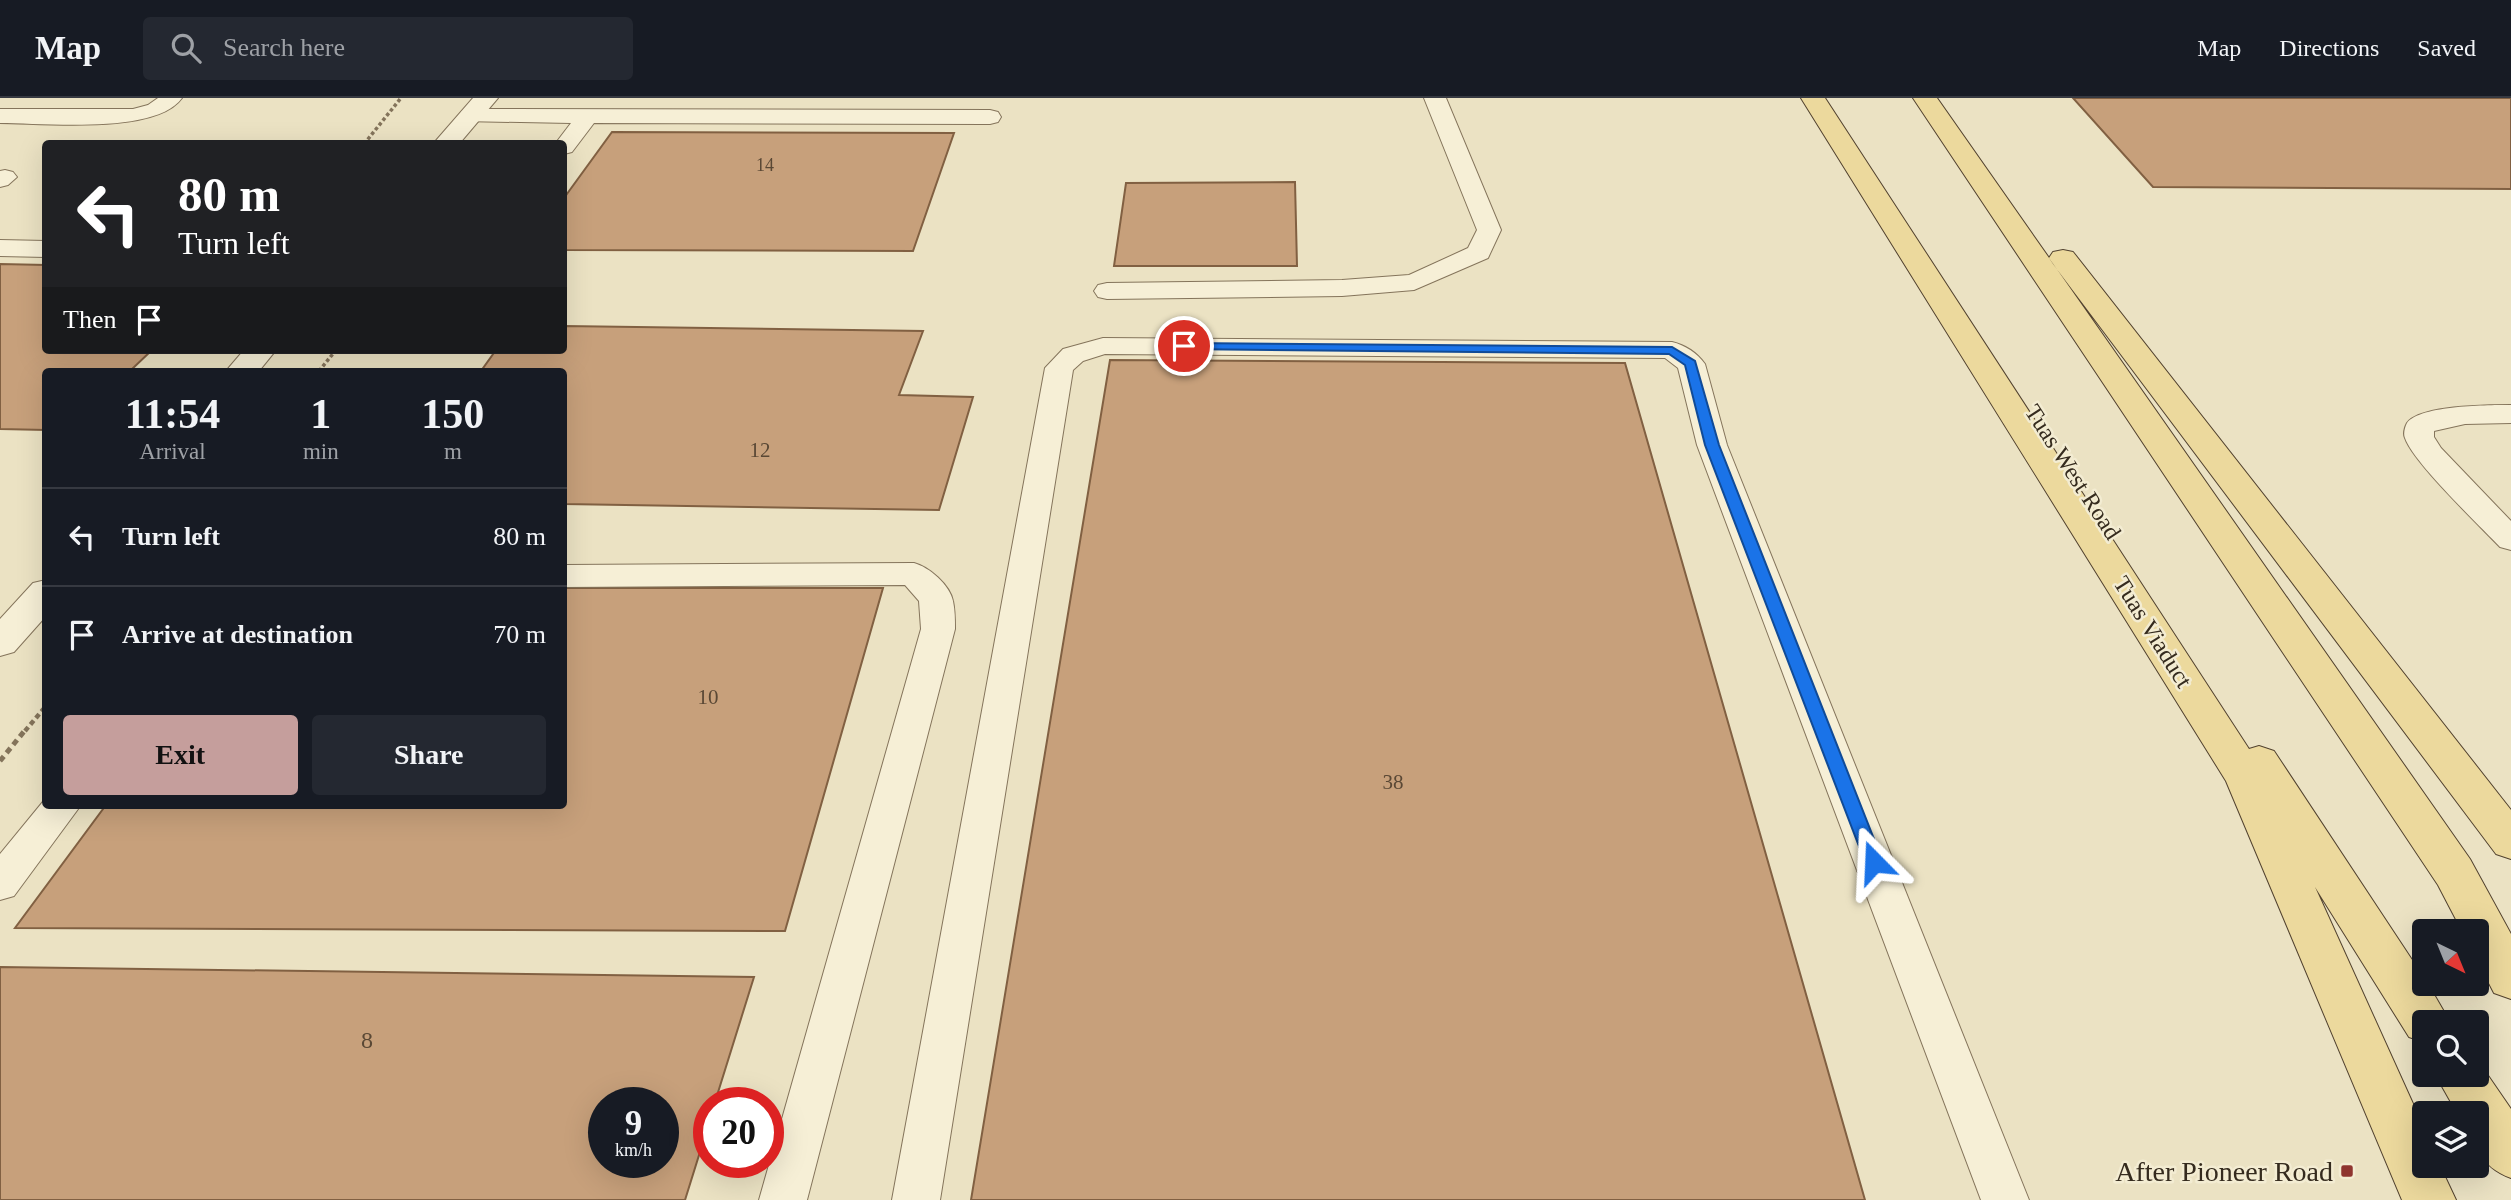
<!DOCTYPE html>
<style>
body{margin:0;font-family:Georgia,serif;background:#242831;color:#f1f3f6;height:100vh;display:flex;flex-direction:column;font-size:26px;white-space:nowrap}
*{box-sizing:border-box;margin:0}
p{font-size:23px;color:#9ea1a6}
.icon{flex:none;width:38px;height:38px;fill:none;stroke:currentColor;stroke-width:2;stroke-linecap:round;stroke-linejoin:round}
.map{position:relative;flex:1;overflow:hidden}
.side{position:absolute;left:42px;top:270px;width:525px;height:441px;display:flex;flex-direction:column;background:#171b24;border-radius:7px;box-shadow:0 7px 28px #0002}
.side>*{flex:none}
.top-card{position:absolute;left:42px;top:42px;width:525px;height:214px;border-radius:7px;box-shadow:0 7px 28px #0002;background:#202124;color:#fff;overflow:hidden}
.needle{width:46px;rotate:137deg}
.fabs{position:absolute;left:2412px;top:821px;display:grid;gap:14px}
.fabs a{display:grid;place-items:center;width:77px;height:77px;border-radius:7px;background:#171b24;box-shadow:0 7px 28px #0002;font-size:35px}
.speed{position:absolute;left:588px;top:989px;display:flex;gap:14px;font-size:35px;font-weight:700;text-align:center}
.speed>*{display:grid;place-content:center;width:91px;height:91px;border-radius:50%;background:#171b24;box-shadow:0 7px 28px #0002;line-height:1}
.speed small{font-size:18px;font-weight:400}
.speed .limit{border:10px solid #d22;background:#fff;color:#111}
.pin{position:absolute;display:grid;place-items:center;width:60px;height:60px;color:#fff;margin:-30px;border:4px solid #fff;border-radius:50%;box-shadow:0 2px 7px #0007}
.me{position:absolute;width:77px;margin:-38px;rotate:339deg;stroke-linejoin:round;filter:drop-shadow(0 0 5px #0008)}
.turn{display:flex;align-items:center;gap:24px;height:147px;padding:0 21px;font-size:32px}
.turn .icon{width:91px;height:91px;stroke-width:2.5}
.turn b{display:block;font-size:49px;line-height:60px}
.then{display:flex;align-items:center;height:66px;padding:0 21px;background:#0003;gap:14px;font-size:26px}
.eta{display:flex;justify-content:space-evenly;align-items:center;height:119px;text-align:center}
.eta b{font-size:42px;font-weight:600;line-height:49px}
.cta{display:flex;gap:14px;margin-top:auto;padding:14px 21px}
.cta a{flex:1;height:80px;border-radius:7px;background:#c59e9c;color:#111;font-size:28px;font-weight:600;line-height:80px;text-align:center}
.cta a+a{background:#242831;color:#f1f3f6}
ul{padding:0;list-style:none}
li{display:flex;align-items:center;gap:21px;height:98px;padding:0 21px;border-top:2px solid #363941}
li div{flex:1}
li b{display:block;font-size:26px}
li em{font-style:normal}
header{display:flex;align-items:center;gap:42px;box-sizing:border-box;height:98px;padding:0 35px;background:#171b24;border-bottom:2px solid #363941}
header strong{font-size:33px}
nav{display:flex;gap:38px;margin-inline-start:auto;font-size:24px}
.search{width:490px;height:63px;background:#242831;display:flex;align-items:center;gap:18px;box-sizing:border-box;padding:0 24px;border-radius:7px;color:#9ea1a6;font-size:26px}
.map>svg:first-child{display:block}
.building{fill:#c7a07b;stroke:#816042;stroke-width:2;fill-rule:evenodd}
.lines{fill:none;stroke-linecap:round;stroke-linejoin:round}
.lane-casing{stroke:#84745b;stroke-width:2}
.street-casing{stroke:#84745b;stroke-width:2}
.primary-casing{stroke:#52422f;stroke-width:2}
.path-far2{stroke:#84745b;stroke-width:3.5;stroke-dasharray:3.5 2.5;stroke-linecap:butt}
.path-far1{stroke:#84745b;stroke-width:4.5;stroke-dasharray:5 3.5;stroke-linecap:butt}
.path{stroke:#84745b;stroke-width:5;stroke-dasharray:6 4.5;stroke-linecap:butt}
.lane{fill:#f6efd6;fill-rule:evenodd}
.street{fill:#f6efd6;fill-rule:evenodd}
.primary{fill:#ecd99d;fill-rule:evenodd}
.route{fill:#1a73e8;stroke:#114b97;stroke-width:2}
.poi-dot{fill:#8f352f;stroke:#f3ecd2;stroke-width:2.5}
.labels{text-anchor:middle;stroke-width:5;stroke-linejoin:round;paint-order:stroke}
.far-number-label{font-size:18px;fill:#5a4835}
.number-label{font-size:21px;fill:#5a4835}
.street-label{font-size:24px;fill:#352b1e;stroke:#f3ecd2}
.near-number-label{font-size:24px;fill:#5a4835}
.near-poi-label{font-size:28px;fill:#352b1e;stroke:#f3ecd2;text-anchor:end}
</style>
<header>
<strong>Map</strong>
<div class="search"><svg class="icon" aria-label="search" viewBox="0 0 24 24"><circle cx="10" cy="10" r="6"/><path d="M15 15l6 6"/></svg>Search here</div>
<nav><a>Map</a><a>Directions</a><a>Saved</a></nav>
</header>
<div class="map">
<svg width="2511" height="1102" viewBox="0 0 2511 1102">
<rect width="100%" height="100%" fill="#ebe2c3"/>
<path class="building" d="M2073,0H2511V91L2153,89Z
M612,34L954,35L913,153L564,152V100Z
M1295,84L1297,168H1114L1126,85Z
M0,166L46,167V252H152L130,273H46V332L0,331Z
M564,228L923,233L899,297L973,299L939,412L564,406V273H481L496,252H564Z
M1110,262L1625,265L1865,1102H971Z
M564,490H883L785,833L15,830L106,707H564Z
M0,869L754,879L715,1004H709V1025L685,1102H0ZM604,1004H663V1064H604Z"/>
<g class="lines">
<g class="lane-casing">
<path id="lane" d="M158,0H182C156,37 43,25 0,25V11H133L148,7Z
M1424,0H1446L1501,132L1488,160L1414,192L1342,198L1107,201L1098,199L1094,193L1098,187L1107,185L1342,182L1409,177L1468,150L1477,132Z
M470,11L990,12L998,14L1001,19L998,24L990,26L594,25L572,54L564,56V46H555L571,25L462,23L459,18L462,13Z
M5,72L13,74L17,79L8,87L0,89V73Z
M0,142L46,143V159L0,158Z
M1103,240L1672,244C1685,247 1697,255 1705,266L1727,347L2029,1102H1981L1697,347L1678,270L1665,260L1105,256L1083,263L1073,272L940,1102H892L1045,270L1063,251Z
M2511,307V325L2465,326L2434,333V339L2441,350L2511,423V452L2500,449C2479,427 2413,364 2405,340C2403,336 2405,329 2407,325C2420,307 2490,307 2511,307Z
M914,465C929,469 950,487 953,503C955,512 955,522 955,531L807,1102H759L921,531L919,503L905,487L564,489V467Z
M46,700V707H81L14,798L0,802V756Z"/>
</g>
<g class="street-casing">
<path id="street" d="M473,0H498L459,46H433Z
M244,252H276L259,273H226Z
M46,482V518L14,554L0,558V521L33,485Z"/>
</g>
<g class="primary-casing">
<path id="primary" d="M1801,0H1825L2249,651L2259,648L2274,653L2424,880V886H2428L2450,924H2424V944L2409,939L2315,789L2424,1030V1068H2440L2456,1102H2402L2226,683Z
M1913,0H1937L2470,761L2511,836V901L2494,895L2476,860V833H2462L2438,787Z
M2063,152L2073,154L2511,712V761L2496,756L2053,166L2049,160L2053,154Z
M2476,960L2511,1011V1080C2478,1068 2476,1048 2476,1015H2457L2435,976H2476Z"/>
</g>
<path class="path-far2" d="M364,46L401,0
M319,273L336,252"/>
<path class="path-far1" d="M25,633L46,608"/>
<path class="path" d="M0,663L26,631"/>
<use href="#lane" class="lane"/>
<use href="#street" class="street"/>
<use href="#primary" class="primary"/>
</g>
<path class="route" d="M1184,245L1672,249L1695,263L1719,347L1883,764L1880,769L1874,771L1867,769L1865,764L1705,347L1685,267L1669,256L1180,251V246Z"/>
<rect class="poi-dot" x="2340" y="1066" width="14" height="14" rx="3.5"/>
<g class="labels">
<g class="far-number-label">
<text x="765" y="73">14</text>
</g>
<g class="number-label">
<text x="760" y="359">12</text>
<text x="708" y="606">10</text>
<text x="1393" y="691">38</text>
</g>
<g class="street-label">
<text transform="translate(2073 374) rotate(57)" y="8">Tuas West Road</text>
<text transform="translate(2153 534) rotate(58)" y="8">Tuas Viaduct</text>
</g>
<g class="near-number-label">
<text x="367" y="950">8</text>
</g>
<g class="near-poi-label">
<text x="2333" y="1083">After Pioneer Road</text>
</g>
</g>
</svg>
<div class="fabs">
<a><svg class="needle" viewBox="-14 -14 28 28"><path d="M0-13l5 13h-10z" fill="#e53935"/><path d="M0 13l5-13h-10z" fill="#9ea1a6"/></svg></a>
<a><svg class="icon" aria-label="search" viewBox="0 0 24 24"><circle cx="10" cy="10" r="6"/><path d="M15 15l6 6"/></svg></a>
<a><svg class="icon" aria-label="layers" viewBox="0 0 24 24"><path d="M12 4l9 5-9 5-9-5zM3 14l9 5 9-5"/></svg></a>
</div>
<div class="speed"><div>9<small>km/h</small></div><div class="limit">20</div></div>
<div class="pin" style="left:1184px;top:248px;background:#d93025"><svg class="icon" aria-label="arrive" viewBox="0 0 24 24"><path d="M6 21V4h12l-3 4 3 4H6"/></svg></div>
<svg class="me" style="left:1874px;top:764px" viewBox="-20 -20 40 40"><path d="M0-17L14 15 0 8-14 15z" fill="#1a73e8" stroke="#fff" stroke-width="4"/></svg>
<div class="top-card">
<div class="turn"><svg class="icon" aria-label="left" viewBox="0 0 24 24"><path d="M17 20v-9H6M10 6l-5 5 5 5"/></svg><div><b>80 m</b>Turn left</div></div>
<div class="then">Then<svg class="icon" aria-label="arrive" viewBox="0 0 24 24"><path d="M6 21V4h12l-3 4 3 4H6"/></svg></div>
</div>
<section class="side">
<div class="eta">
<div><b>11:54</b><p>Arrival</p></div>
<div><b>1</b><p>min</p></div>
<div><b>150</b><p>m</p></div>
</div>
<ul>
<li><svg class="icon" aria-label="left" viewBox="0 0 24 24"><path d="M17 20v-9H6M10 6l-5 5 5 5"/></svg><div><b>Turn left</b></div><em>80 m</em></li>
<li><svg class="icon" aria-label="arrive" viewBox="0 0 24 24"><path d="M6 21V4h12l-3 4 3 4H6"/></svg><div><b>Arrive at destination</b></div><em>70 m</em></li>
</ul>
<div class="cta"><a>Exit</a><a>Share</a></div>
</section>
</div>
